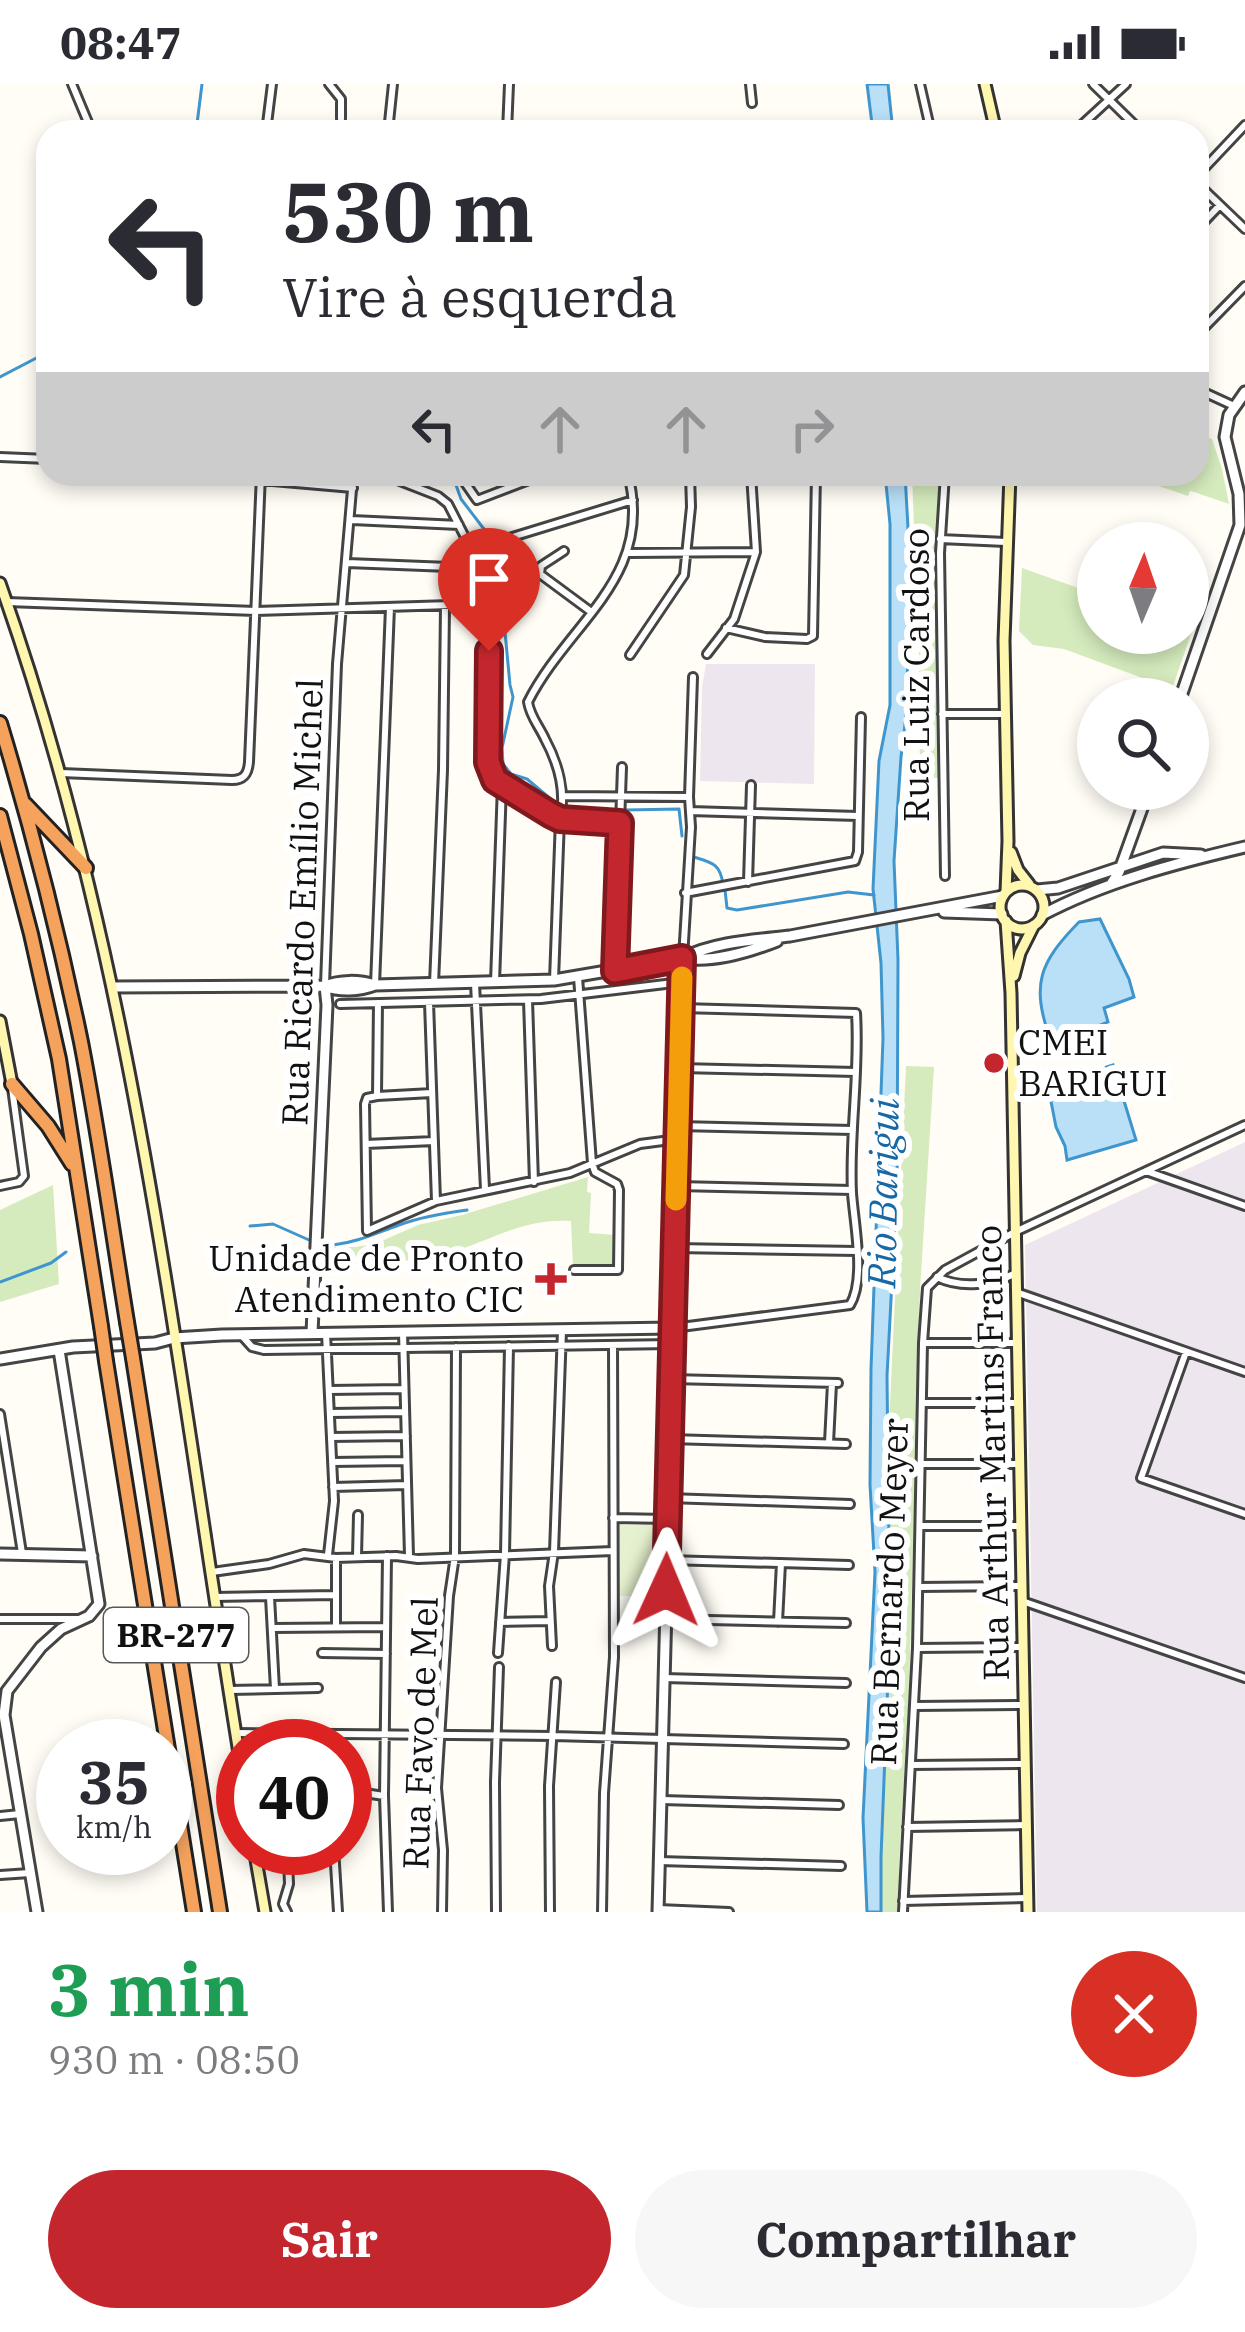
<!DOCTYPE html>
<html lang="pt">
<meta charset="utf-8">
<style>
body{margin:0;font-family:"IBM Plex Serif",serif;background:#f7f7f7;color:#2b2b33;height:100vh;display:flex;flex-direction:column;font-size:45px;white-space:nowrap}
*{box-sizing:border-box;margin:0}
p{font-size:39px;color:#7c7c81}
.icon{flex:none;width:66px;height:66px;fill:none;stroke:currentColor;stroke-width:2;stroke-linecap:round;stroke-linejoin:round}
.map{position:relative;height:1828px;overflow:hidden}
.sheet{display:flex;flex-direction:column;background:#fff;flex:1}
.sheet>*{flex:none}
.hud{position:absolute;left:36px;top:36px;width:1173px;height:366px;border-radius:36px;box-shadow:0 6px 18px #0003;background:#fff;color:#2b2b33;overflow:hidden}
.needle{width:78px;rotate:2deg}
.controls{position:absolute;left:1077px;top:438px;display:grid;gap:24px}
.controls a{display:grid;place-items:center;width:132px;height:132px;border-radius:50%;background:#fff;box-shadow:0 6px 18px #0003;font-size:60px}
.speed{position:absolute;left:36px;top:1635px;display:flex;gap:24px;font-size:60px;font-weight:700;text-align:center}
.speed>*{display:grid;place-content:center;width:156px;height:156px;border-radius:50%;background:#fff;box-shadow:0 6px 18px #0003;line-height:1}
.speed small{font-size:30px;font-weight:400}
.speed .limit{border:18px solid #d22;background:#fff;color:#111}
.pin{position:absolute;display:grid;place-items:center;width:102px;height:102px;color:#fff;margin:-123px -51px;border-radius:50% 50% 50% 0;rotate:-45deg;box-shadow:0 0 12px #0007}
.pin .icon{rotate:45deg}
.me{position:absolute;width:132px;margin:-66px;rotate:1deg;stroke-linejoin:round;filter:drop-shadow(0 0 9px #0008)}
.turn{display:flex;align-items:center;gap:42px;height:252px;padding:0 48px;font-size:54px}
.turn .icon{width:156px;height:156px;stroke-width:2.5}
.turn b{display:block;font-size:84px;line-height:102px}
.lanes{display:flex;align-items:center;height:114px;padding:0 48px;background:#0003;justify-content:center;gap:60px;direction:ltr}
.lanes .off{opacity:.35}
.round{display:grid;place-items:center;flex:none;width:126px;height:126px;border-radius:63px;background:#f7f7f7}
.headline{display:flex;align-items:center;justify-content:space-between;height:204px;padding:0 48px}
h1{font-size:72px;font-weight:700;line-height:90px;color:#1e9e55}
.button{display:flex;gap:24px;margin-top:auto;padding:24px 48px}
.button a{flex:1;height:138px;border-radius:72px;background:#c4262e;color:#fff;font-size:48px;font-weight:700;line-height:138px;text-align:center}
.button a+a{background:#f7f7f7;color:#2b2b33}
.status{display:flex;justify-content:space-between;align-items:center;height:84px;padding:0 60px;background:#fff;direction:ltr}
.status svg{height:33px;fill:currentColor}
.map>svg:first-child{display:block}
.industrial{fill:#eee6ef}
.green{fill:#d5ebbd}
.pitch{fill:#e6f2cf}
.water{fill:#b9e0f7;stroke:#3f96cf;stroke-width:3}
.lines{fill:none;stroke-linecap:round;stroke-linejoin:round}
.stream{stroke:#3f96cf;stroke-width:3}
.minor-casing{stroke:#444;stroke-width:12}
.tertiary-casing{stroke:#444;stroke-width:15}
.secondary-casing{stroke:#333;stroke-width:15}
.motorway-casing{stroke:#222;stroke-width:18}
.minor{stroke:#fff;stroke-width:6}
.tertiary{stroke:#fff;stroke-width:9}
.secondary{stroke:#fff6b0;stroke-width:9}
.motorway{stroke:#f5a25d;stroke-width:12}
.motorway-bridge-casing{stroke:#222;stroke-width:18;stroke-linecap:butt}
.motorway-bridge{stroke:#f5a25d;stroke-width:12}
.route-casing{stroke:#7f191e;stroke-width:30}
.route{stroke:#c4262e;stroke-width:21}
.slow{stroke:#f59e0b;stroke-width:21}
.poi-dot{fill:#c4262e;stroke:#fff;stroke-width:4.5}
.labels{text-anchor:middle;stroke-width:12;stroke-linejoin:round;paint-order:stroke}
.shield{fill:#fff;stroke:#585858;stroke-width:3}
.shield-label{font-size:33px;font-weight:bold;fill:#111}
.street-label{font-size:36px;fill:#111;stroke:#fff}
.poi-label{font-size:36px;fill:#111;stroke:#fff;text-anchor:start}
.water-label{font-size:39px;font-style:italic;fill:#1768a6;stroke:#fff}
</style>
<div class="status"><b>08:47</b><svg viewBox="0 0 49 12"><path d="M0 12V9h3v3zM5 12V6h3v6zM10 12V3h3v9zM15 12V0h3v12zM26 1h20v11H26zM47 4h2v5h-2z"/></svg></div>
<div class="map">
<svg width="1245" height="1828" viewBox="0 0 1245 1828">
<rect width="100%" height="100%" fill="#fffdf5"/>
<path class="industrial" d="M706,580H815L814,700L700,697L702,603Z
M1245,1058V1828H1037L1025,1161Z"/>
<path class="green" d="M1197,350L1212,355L1222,385L1229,420L1194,408L1190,407L1188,412L1127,391L1197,390Z
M912,390H941L937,463L939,694H920L919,571Z
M1022,484L1098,511V549H1188V542L1193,544L1172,605L1064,565L1033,561L1019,547Z
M906,982L934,983L920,1206L909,1608L899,1783V1828H881V1773L890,1543L889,1341Z
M588,1093L587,1108L591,1109L589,1149L615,1151L614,1183L573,1182L571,1137C520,1134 491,1158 444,1170C403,1180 362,1180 321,1181L322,1163H356L375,1160L418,1141L462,1131Z
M53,1101L59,1200L0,1218V1126Z"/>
<path class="pitch" d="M620,1441H656V1512H620Z"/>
<path class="water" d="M867,0H888L893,48H873Z
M885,390H905L909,462L907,624L901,673L894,777L898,876L897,1101L887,1292L890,1543L881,1773V1828H867L863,1734L875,1488L870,1401L871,1285L883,954L881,879L873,805L879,677L890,621V440Z
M1100,835L1129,895L1134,913L1104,924L1108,938L1065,956L1050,955C1031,900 1039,879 1079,838Z
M1113,981L1136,1056L1067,1076L1065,1062L1056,1043L1048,1002Z"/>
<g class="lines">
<path class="stream" d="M196,48L202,0
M0,293L48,268
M418,390L456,401L461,415L487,449L493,474L494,500L502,516L510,601L513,613L502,664L503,680L511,690L527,695L552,716L572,727L679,725L682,752
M694,773C713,779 720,780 723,800
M725,806L727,824L737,826L848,808L874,811
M250,1142L273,1140L309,1156
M333,1161C358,1158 376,1149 399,1141C421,1133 444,1129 467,1126
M0,1198L51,1179L66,1168"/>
<g class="minor-casing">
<path id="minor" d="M72,0L92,48
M329,0L341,15V35
M750,0L752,19
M920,0L931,48
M1093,0L1142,48
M266,48L272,0
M388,48L393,0
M507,48L509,0
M1074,48L1126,0
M1197,92L1245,41
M1197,99L1245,145
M1197,145L1220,121
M45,175L48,168
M1197,251L1245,202
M1197,305L1234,322
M0,373L48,375
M459,390L477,416L545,390
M945,390L940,469L945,792
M354,394L397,396L438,412L448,420L467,457L487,539L490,588L488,678L495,696L530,719L560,735L620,738
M261,396L353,404
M352,436L459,441
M509,454L633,416
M940,455L1006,458
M564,467L541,482L540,490L590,527
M628,469L756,468
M347,479L475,484
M7,518L256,527L483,520
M726,544L765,553L807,555L813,552L816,390
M707,570L734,535L756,468L751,390
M630,571L684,491L691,423L690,390
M942,630H1004
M61,689L232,696C244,696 248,690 249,678L261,390
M563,712L689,713
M690,727L858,732
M748,798L751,701
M685,809L855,777L858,768L861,633
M683,874L691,743L689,713L693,593
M615,883L622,683
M554,896L560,735C566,708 558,679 545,655C539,642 530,632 528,618C569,537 655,494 628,390
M495,898L502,701
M475,899L485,1105
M434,900L443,686L445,523
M325,901L337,580L353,394
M375,901L390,523
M528,916L534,1098
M429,918L436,1117
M378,919L377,1012L367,1014L365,1020L367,1147L436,1117L570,1089L640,1060L678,1055
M340,920L541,915L682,898
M680,984L856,988
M377,1012L432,1009
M678,1042L853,1046
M366,1060L434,1057
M1146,1087L1245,1122
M0,1102L19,1098L24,1092L12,1004
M677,1102L852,1106
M675,1164L857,1167
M574,1186H618L619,1106L617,1100L595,1088L592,1079L578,893
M937,1193C961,1205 993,1201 1016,1189
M1016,1208L1245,1288
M673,1244L850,1221C866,1195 854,1139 852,1109C849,1049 860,989 856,929L681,924
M403,1248L409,1472
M326,1249L334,1417L328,1471
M243,1253L252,1263L264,1266L672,1260
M923,1259H1016
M1186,1268L1141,1394L1245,1430
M671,1295L838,1299
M329,1306L403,1305
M922,1319H1018
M330,1329L404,1328
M0,1330L22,1469
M331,1353L406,1352
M670,1355L846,1360
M829,1359L832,1299
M332,1378L406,1377
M921,1380H1020
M333,1403L407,1401
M668,1414L850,1420
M613,1434L668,1435
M920,1442H1021
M387,1472L384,1712L388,1828
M357,1473L358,1431
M336,1475V1543
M667,1476L849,1481
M212,1488L269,1480L304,1470L336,1474L396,1472L418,1475L613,1467
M919,1503L1022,1502
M214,1513L336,1511
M270,1513L275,1605
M1022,1517L1245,1594
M0,1535H80
M665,1535L846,1539
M500,1538L550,1537
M778,1538L781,1479
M272,1544L386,1543
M552,1562L549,1502L554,1468L562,1246
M917,1564L1022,1563
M322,1569L386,1570
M498,1569L505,1470L509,1262
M664,1594L846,1599
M229,1606L318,1604
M915,1622L1024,1621
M236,1649L553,1652L844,1660
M911,1681L1025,1680
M345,1706L384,1712
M662,1716L839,1721
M0,1732L20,1730
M907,1743L1026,1741
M334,1764L338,1828
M659,1777L841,1782
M0,1791L30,1789
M903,1817L1027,1814
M658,1825L729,1828
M287,1828L283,1820L289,1800L288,1775
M442,1828L443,1766L437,1704L449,1512L455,1472L456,1263
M496,1828L495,1698L499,1583
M550,1828L549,1702L556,1598
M602,1828L604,1709L614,1573L613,1261
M903,1828L917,1564L923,1259L927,1204L945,1186L1015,1148L1245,1041"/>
</g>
<g class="tertiary-casing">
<path id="tertiary" d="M1180,615L1240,441L1239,410L1225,353L1229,331L1245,308
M1111,800L1119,788L1149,705
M1037,806L1058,804L1163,769L1201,771
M944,828L1002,830
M1042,831C1104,798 1177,779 1245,763
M683,874C711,879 749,868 777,857
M325,902C340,908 359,907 375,901L554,896L683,874C714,858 755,856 790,852L1003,812
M113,903L325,902C340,896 359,896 375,901
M312,1249L327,921L325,902
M0,1275L73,1263L155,1259L174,1254L222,1251L673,1244
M0,1470L92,1472
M37,1828L4,1631L7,1607L41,1563L61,1545L89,1532L99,1520L59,1266
M658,1828L683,874"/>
</g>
<g class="secondary-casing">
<path id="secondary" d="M985,0L996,48
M0,499C137,884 177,1293 243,1694
M1011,768L1018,786L1029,800
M1000 823a22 22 0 1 1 44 0a22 22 0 1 1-44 0Z
M1006,808L1008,757L1004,557L1010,390
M1006,837L1011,909L1028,1828
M1014,892L1020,869L1034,841
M0,937L12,1000
M254,1764L265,1828"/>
</g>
<g class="motorway-casing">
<path id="motorway" d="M0,639C32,745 59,851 81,958C99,1051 112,1145 127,1238
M25,720L86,784
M0,732L31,850L59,975L101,1242
M12,1000L48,1042L72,1080
M133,1274L220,1828
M106,1277L194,1828"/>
</g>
<use href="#minor" class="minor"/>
<use href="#tertiary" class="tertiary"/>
<use href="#secondary" class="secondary"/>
<use href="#motorway" class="motorway"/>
<g class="motorway-bridge-casing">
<path id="motorway-bridge" d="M127,1238L133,1274
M101,1242L106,1277"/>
</g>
<use href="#motorway-bridge" class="motorway-bridge"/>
</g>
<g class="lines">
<g class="route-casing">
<path id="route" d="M489,567L488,678L495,696L550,730L560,735L620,739L615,887L682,874L666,1506"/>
</g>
<use href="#route" class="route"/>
<path class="slow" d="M676,1116L682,893"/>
</g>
<g class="poi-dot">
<circle cx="994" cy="979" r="12"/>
<path d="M545 1177h12v12h12v12h-12v12h-12v-12h-12v-12h12z"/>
</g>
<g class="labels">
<rect class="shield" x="104" y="1524" width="144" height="54" rx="9"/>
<g class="shield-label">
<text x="176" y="1563">BR-277</text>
</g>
<g class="street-label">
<text transform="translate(916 591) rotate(-90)" y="13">Rua Luiz Cardoso</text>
<text transform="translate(302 818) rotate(-88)" y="13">Rua Ricardo Emílio Michel</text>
<text transform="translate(992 1369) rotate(-91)" y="13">Rua Arthur Martins Franco</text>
<text transform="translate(889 1508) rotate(-88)" y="13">Rua Bernardo Meyer</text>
<text transform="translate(420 1649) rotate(-88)" y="13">Rua Favo de Mel</text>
</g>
<g class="poi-label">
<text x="1018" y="971">CMEI<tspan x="1018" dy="41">BARIGUI</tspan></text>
<text x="524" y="1187" text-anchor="end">Unidade de Pronto<tspan x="524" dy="41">Atendimento CIC</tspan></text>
</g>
<g class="water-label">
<text transform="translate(883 1109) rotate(-89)" y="14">Rio Barigui</text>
</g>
</g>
</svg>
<div class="controls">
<a><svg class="needle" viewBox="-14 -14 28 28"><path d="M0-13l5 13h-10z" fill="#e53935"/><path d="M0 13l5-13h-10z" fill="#7c7c81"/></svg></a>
<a><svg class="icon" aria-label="search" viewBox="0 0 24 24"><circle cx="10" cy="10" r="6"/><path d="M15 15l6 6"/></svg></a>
</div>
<div class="speed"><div>35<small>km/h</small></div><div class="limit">40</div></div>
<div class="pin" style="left:489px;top:567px;background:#d93025"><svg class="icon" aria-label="arrive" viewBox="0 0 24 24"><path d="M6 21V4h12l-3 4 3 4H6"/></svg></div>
<svg class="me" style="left:666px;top:1506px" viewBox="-20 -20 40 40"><path d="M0-17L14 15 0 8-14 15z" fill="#c4262e" stroke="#fff" stroke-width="4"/></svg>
<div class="hud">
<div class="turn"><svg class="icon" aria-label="left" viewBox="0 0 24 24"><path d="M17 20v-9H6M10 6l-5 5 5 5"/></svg><div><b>530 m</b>Vire à esquerda</div></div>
<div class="lanes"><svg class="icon" aria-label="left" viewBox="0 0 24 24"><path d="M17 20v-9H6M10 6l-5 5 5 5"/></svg><svg class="icon off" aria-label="ahead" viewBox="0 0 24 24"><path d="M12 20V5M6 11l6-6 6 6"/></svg><svg class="icon off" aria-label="ahead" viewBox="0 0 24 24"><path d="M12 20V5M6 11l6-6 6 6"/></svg><svg class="icon off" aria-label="right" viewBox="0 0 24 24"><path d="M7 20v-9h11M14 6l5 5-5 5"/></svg></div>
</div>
</div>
<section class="sheet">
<div class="headline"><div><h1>3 min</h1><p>930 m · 08:50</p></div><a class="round" style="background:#d93025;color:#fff"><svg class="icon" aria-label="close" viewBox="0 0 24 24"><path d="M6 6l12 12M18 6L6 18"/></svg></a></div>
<div class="button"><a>Sair</a><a>Compartilhar</a></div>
</section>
